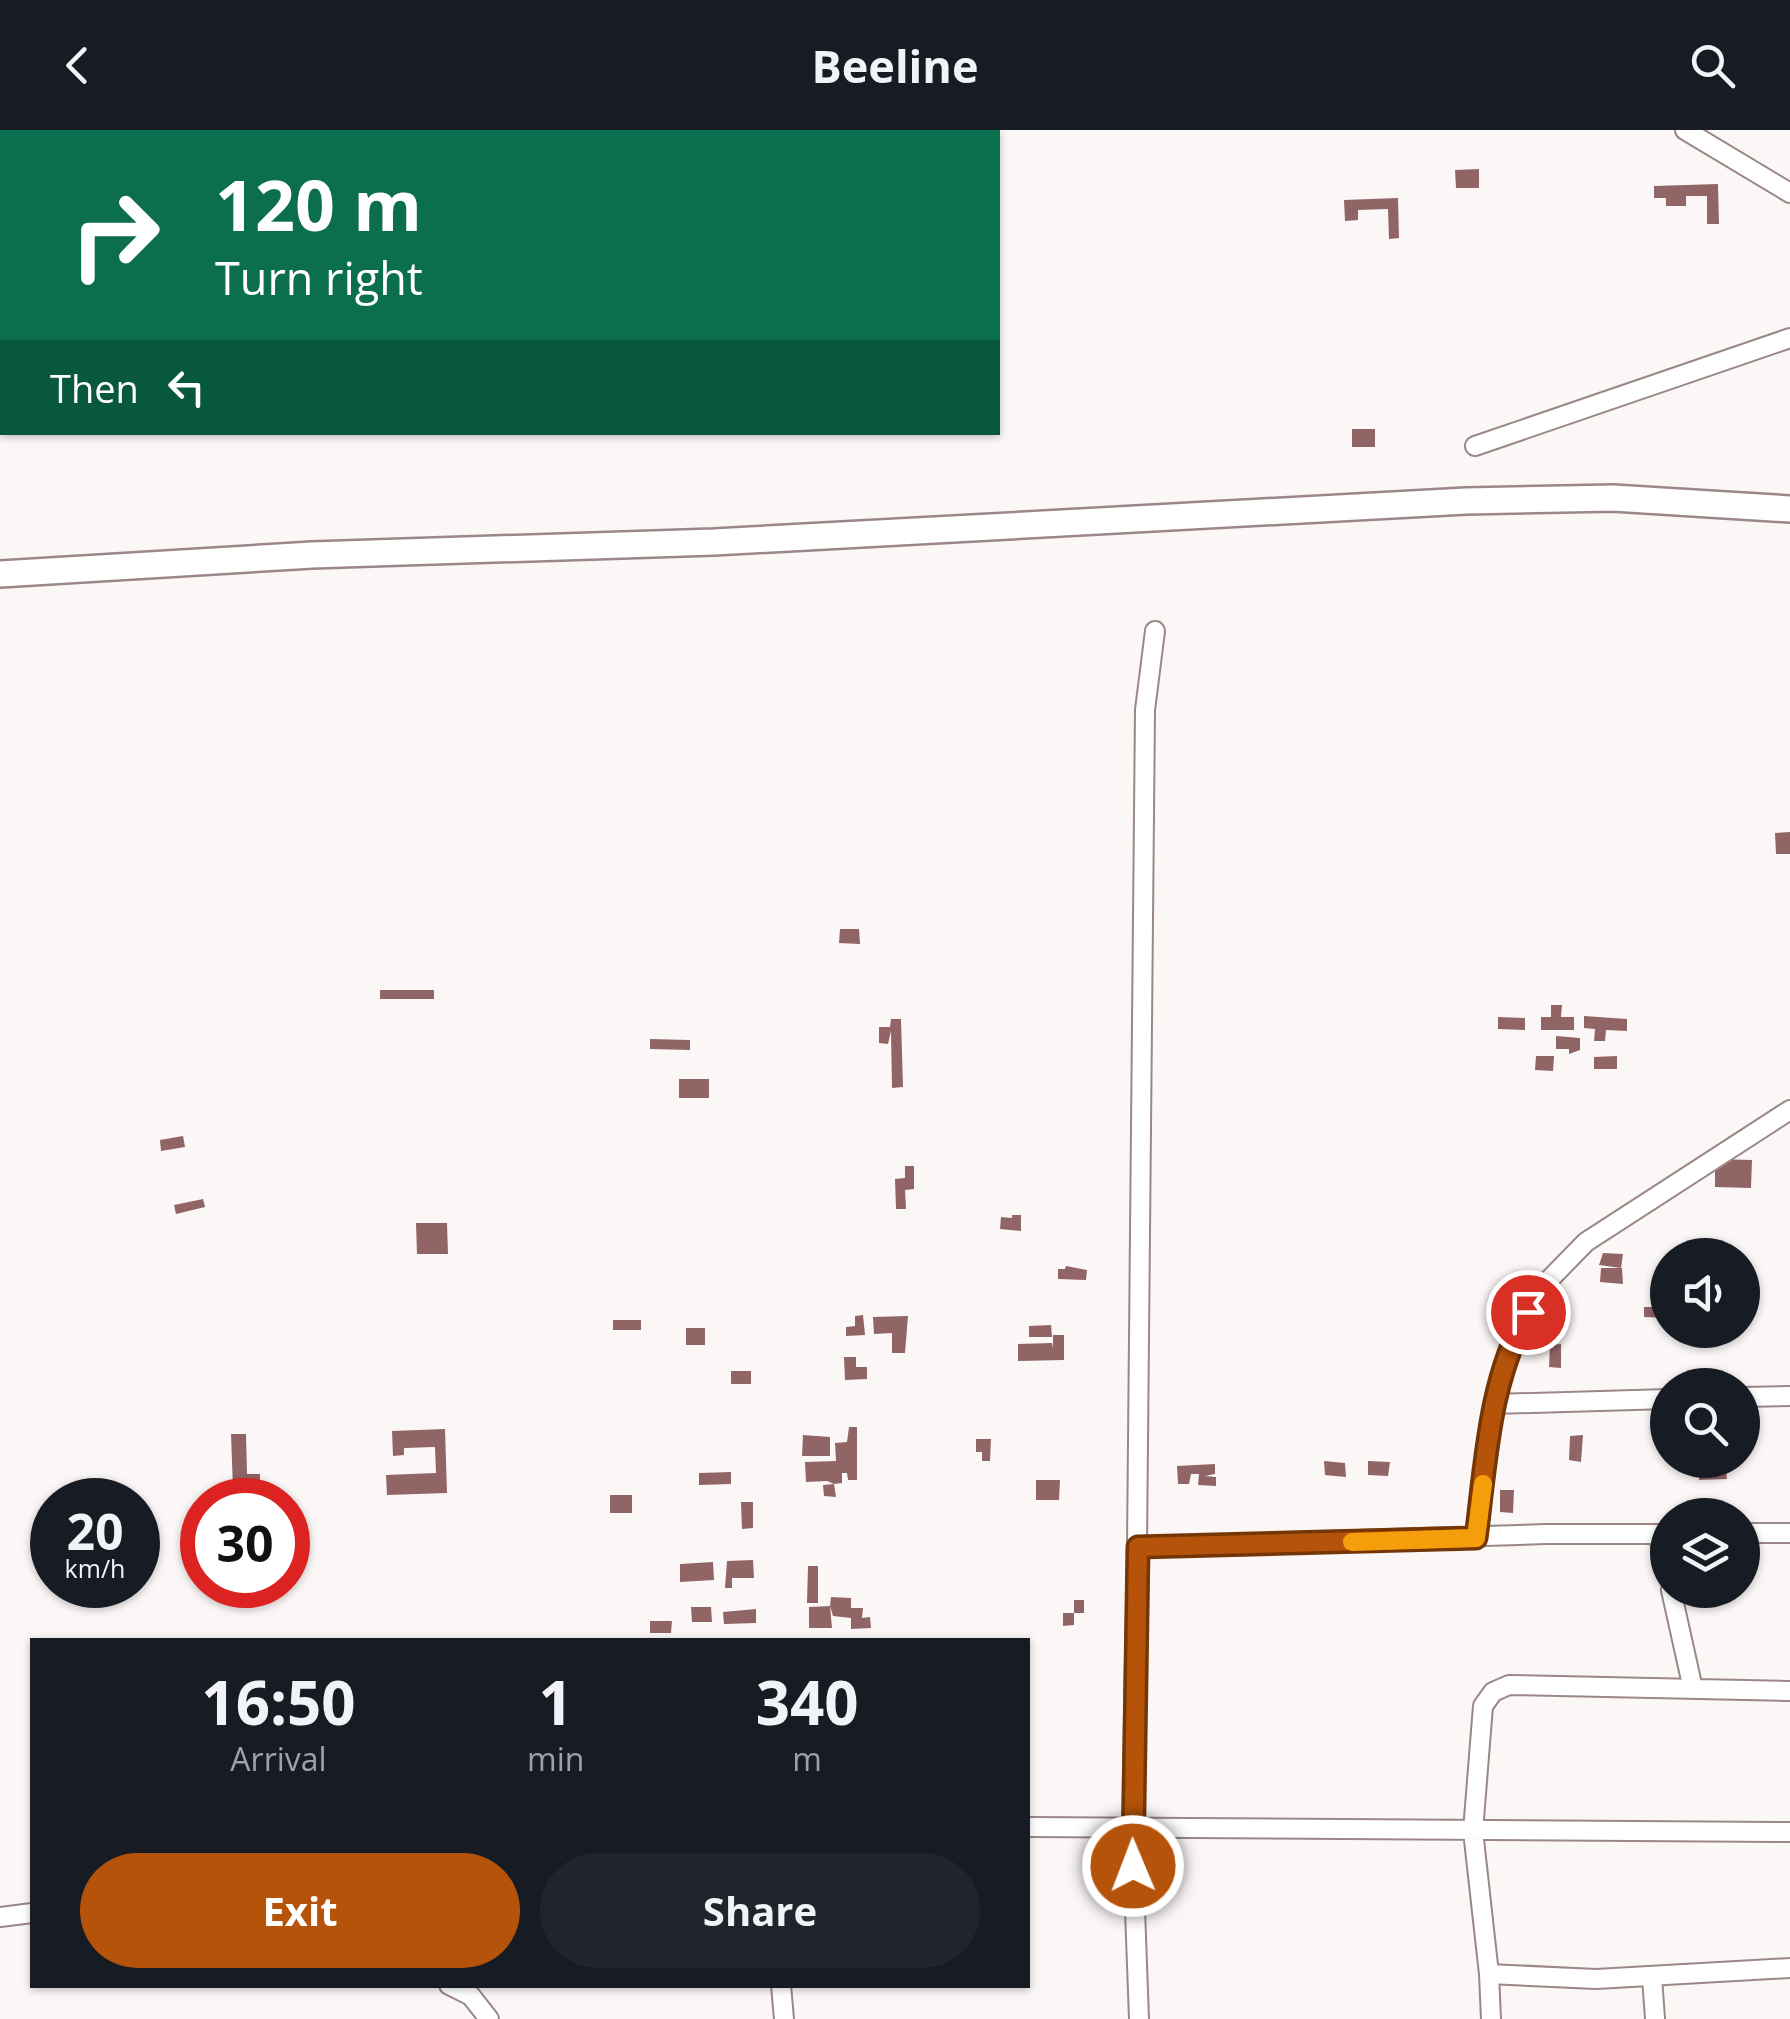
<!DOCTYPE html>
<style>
body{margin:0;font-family:"Open Sans",sans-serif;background:#20242c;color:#f1f3f6;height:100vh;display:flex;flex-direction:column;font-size:38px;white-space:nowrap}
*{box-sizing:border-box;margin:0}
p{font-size:32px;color:#9ea1a6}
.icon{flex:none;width:55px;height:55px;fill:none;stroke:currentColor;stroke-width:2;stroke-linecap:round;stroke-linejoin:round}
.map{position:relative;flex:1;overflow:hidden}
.side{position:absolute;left:30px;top:1508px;width:1000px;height:350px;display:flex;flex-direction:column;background:#171b24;border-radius:0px;box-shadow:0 2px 8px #0004}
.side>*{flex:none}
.top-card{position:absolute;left:0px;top:0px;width:1000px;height:305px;box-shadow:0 2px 8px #0004;background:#0b6e4f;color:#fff;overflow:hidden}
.controls{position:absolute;left:1650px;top:1108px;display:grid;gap:20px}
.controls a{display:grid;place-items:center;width:110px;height:110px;border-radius:50%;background:#171b24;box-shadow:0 2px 8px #0004;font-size:50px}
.speed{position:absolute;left:30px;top:1348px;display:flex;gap:20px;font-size:50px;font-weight:700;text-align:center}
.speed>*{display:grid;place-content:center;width:130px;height:130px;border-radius:50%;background:#171b24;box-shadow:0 2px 8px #0004;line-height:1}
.speed small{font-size:25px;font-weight:400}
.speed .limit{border:15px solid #d22;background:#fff;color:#111}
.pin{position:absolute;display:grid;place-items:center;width:85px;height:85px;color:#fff;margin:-42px;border:5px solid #fff;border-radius:50%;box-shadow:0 2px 10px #0007}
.me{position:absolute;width:110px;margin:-55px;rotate:359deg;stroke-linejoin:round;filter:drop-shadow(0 0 8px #0008)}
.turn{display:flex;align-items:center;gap:35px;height:210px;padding:0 50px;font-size:45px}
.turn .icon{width:130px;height:130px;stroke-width:2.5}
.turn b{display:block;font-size:70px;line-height:85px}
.then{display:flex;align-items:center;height:95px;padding:0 50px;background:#0003;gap:20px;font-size:38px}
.eta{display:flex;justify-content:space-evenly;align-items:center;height:170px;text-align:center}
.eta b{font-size:60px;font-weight:700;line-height:70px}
.cta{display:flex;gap:20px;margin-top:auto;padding:20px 50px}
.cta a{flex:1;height:115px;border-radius:60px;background:#b45309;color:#fff;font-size:40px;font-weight:700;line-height:115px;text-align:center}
.cta a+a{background:#20242c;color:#f1f3f6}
header{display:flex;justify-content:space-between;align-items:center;height:130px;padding:0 50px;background:#171b24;font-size:45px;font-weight:700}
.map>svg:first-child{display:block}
.building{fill:#916466}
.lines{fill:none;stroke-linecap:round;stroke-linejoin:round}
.minor-casing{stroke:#9c8787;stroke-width:22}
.secondary-casing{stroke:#9c8787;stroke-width:30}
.minor{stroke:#fff;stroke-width:18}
.secondary{stroke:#fff;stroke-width:25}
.route-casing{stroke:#753606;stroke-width:25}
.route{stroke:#b45309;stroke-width:18}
.slow{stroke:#f59e0b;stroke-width:18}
</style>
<header><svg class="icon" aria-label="back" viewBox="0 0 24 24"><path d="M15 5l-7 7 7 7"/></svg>Beeline<svg class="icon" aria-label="search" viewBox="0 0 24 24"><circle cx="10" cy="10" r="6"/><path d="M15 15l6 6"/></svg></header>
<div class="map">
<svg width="1790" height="1889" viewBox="0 0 1790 1889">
<rect width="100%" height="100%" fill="#fcf7f7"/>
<path class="building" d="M1479,39V58H1456L1455,40Z
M1718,54L1719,94H1707V66H1686V76H1666V68H1654V56Z
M1398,68L1399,108L1389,109L1388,79L1358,80V90L1345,91L1344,70Z
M1352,299H1375V317H1352Z
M1790,702V724H1776L1775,703Z
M840,799H859L860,814L839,813Z
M380,860H434V869H380Z
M1551,875H1562L1561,887H1574V900H1541V887H1551Z
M1584,886L1627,889V901L1606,900L1605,911H1594L1595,899L1584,898Z
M1498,887L1525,888V900L1498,899Z
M891,889H901L903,957L892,958L891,901L888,914L879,913V897H890Z
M1556,906L1580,908V920L1569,924V919H1556Z
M650,909L690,910V920L650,919Z
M1536,926H1554L1553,941L1535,940Z
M1617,926V939H1594V927Z
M679,949H709V968H679Z
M183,1006L185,1017L161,1021L160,1010Z
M1715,1029L1752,1030L1751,1058L1715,1057Z
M905,1036H914V1059L905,1060L906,1079H896L895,1049L905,1048Z
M203,1069L205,1077L176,1084L174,1075Z
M1012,1085H1021V1101L1000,1099L1001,1087L1012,1088Z
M416,1093H447L448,1124H417Z
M1603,1123L1623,1124L1621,1138L1599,1135Z
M1066,1136L1087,1140L1086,1150L1058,1149V1139H1065Z
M1601,1138H1622L1623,1154L1600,1152Z
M1667,1166L1666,1188L1644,1187V1177H1655V1167Z
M863,1185L865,1205L846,1206V1197L855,1196V1186Z
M908,1186L905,1223H892V1203L874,1204L873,1187Z
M613,1190H641V1200H613Z
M1051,1195L1052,1207H1029V1196Z
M686,1198H705V1215H686Z
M1053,1205H1064V1230L1018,1231V1214L1052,1213L1053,1218Z
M1561,1214V1238L1549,1237L1550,1215Z
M844,1227H856V1237H867V1249L845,1250Z
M731,1241H751V1254H731Z
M849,1297H857V1350H848L847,1343H842V1353L834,1354L836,1367L824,1366L823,1355L834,1354L827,1351L806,1352L805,1332L836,1331L835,1313L847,1312Z
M445,1299L447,1363L387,1365L386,1345L436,1343L435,1317L404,1318V1325L393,1326L392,1301Z
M231,1304H246L247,1344H260V1358L233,1359Z
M803,1305L830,1307V1326H802Z
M1583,1305L1581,1332L1569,1330L1570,1306Z
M976,1309H991L990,1331H982V1322H976Z
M1699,1330H1725L1727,1349L1699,1350Z
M1324,1331L1345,1333L1346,1347L1325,1345Z
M1368,1331L1390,1332L1388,1346L1368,1345Z
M1215,1334V1344L1205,1346L1216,1347V1356L1198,1355L1199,1344H1191L1189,1354H1178L1177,1336Z
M731,1342V1354L699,1355V1343Z
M1036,1350H1060L1059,1370H1036Z
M1500,1360H1514L1513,1383L1500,1382Z
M610,1365H632V1383H610Z
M741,1372H753V1398L742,1399Z
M753,1430L754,1448H732V1458H725L727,1431Z
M713,1432L714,1450L680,1452V1434Z
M808,1436H818V1473H807Z
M831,1467L851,1468V1478H863L862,1488L870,1487L871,1498L851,1499V1488L833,1486L830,1476L832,1498H809V1477L830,1476Z
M1074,1470H1084V1483H1074V1495L1063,1496V1483H1074Z
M691,1477H711L712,1492H692Z
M756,1479V1493L724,1494L723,1482Z
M650,1491H672L671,1503H650Z"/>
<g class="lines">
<g class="minor-casing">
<path id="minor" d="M1685,0L1790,63
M1475,316L1790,208
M1742,1267L1790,1266
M1494,1274L1668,1269
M1742,1403H1790
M1658,1404L1668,1445
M1476,1407L1494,1274L1513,1209L1544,1155L1586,1112L1790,980
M1137,1417L1546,1404H1668
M1671,1460L1693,1559
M1028,1697L1790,1702
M0,1787L32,1783
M1489,1844L1596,1849L1790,1838
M1652,1847L1655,1889
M449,1855L471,1866L489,1889
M781,1855L784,1889
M1139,1889L1132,1698L1137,1417L1145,580L1155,501
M1491,1889L1489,1844L1473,1701L1483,1576L1493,1562L1509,1555L1790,1561"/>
</g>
<g class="secondary-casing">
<path id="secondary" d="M0,444L312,425L714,412L1466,371L1613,368L1790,379"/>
</g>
<use href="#minor" class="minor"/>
<use href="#secondary" class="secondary"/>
</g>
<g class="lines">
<g class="route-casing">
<path id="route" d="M1133,1736L1138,1417L1476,1408C1486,1331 1489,1250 1528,1182"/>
</g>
<use href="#route" class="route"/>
<path class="slow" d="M1352,1412L1476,1408L1483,1354"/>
</g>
</svg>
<div class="controls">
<a><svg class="icon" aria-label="sound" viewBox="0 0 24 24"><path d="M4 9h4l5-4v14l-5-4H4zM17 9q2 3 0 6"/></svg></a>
<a><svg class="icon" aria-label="search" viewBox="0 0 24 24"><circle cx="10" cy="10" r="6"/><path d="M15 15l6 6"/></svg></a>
<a><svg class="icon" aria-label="layers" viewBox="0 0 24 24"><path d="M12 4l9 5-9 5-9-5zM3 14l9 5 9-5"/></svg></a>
</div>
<div class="speed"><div>20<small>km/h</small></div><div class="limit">30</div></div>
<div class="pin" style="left:1528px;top:1182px;background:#d93025"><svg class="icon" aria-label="arrive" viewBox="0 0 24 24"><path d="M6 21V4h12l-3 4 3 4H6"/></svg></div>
<svg class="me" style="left:1133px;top:1736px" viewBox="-20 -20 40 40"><circle r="17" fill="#b45309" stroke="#fff" stroke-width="3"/><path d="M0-11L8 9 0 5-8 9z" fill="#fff"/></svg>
<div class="top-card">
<div class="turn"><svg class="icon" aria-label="right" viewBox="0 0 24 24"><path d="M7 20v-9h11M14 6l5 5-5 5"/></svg><div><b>120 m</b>Turn right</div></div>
<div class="then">Then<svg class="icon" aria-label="left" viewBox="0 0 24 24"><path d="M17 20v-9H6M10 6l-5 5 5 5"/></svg></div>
</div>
<section class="side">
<div class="eta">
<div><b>16:50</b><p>Arrival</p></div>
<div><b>1</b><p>min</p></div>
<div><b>340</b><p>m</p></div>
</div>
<div class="cta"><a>Exit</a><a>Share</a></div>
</section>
</div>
